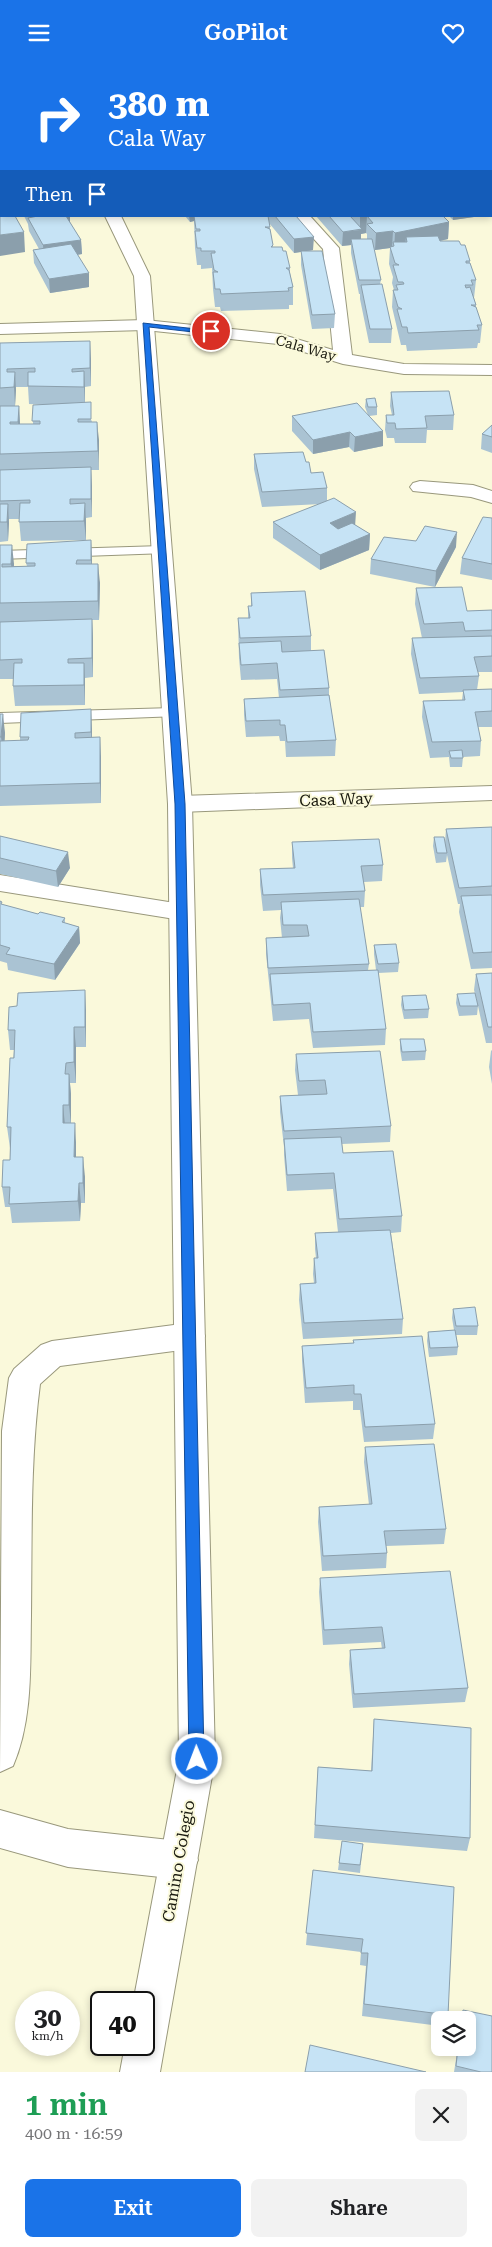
<!DOCTYPE html>
<meta charset="utf-8">
<style>
body{margin:0;font-family:"Roboto Serif",serif;background:#f2f2f2;color:#202124;height:100vh;display:flex;flex-direction:column;font-size:19px;white-space:nowrap}
*{box-sizing:border-box;margin:0}
p{font-size:16px;color:#757577}
.icon{flex:none;width:28px;height:28px;fill:none;stroke:currentColor;stroke-width:2;stroke-linecap:round;stroke-linejoin:round}
.map{position:relative;height:2007px;overflow:hidden}
.details{display:flex;flex-direction:column;background:#fff;flex:1}
.details>*{flex:none}
.guide{position:absolute;left:0px;top:0px;width:492px;height:152px;box-shadow:0 2px 8px #0003;background:#1a73e8;color:#fff;overflow:hidden}
.tools{position:absolute;left:431px;top:1946px;display:grid;gap:10px}
.tools a{display:grid;place-items:center;width:45px;height:45px;border-radius:8px;background:#fff;box-shadow:0 2px 8px #0003;font-size:25px}
.speed{position:absolute;left:15px;top:1926px;display:flex;gap:10px;font-size:25px;font-weight:700;text-align:center}
.speed>*{display:grid;place-content:center;width:65px;height:65px;border-radius:50%;background:#fff;box-shadow:0 2px 8px #0003;line-height:1}
.speed small{font-size:12px;font-weight:400}
.speed .limit{border:2px solid #111;border-radius:8px;background:#fff;color:#111}
.pin{position:absolute;display:grid;place-items:center;width:42px;height:42px;color:#fff;margin:-21px;border:2px solid #fff;border-radius:50%;box-shadow:0 1px 5px #0007}
.me{position:absolute;width:55px;margin:-28px;rotate:359deg;stroke-linejoin:round;filter:drop-shadow(0 0 4px #0008)}
.turn{display:flex;align-items:center;gap:18px;height:105px;padding:0 25px;font-size:22px}
.turn .icon{width:65px;height:65px;stroke-width:2.5}
.turn b{display:block;font-size:35px;line-height:42px}
.then{display:flex;align-items:center;height:48px;padding:0 25px;background:#0003;gap:10px;font-size:19px}
.round{display:grid;place-items:center;flex:none;width:52px;height:52px;border-radius:8px;background:#f2f2f2}
.head{display:flex;align-items:center;justify-content:space-between;height:85px;padding:0 25px}
h1{font-size:30px;font-weight:600;line-height:38px;color:#1e9e55}
.cta{display:flex;gap:10px;margin-top:auto;padding:10px 25px}
.cta a{flex:1;height:58px;border-radius:8px;background:#1a73e8;color:#fff;font-size:20px;font-weight:600;line-height:58px;text-align:center}
.cta a+a{background:#f2f2f2;color:#202124}
header{display:flex;justify-content:space-between;align-items:center;height:65px;padding:0 25px;background:#1a73e8;color:#fff;font-size:22px;font-weight:600}
.map>svg:first-child{display:block}
.lines{fill:none;stroke-linecap:round;stroke-linejoin:round}
.lane-casing{stroke:#99987c;stroke-width:2}
.street-casing{stroke:#99987c;stroke-width:2}
.secondary-casing{stroke:#99987c;stroke-width:2}
.lane{fill:#fff;fill-rule:evenodd}
.street{fill:#fff;fill-rule:evenodd}
.secondary{fill:#fff;fill-rule:evenodd}
.wall{fill:#aac3d3;fill-rule:evenodd}
.shaded-wall{fill:#8b9fac}
.building{fill:#c6e3f5;stroke:#8b9fac}
.route{fill:#1a73e8;stroke:#114b97}
.labels{text-anchor:middle;stroke-width:4;stroke-linejoin:round;paint-order:stroke}
.far-street-label{font-size:14px;fill:#1a1a0f;stroke:#faf9db}
.street-label{font-size:16px;fill:#1a1a0f;stroke:#faf9db}
</style>
<header><svg class="icon" aria-label="menu" viewBox="0 0 24 24"><path d="M4 6h16M4 12h16M4 18h16"/></svg>GoPilot<svg class="icon" aria-label="heart" viewBox="0 0 24 24"><path d="M12 20l-8-8c-3-5 5-10 8-4 3-6 11-1 8 4z"/></svg></header>
<div class="map">
<svg width="492" height="2007" viewBox="0 0 492 2007">
<rect width="100%" height="100%" fill="#faf9db"/>
<g class="lines">
<g class="lane-casing">
<path id="lane" d="M423,0H434L435,1H424Z
M491,63H492V69H491Z
M0,118H1V124H0Z
M162,481L167,482L169,485L167,488L0,494V486Z
M173,643L178,645L181,648L178,651L0,658V648Z"/>
</g>
<g class="street-casing">
<path id="street" d="M491,46H492V54H491Z
M293,151H310L339,183L352,290L404,299L492,300V310L404,309L343,299L278,279L145,265L0,269V259L145,255L280,269L333,285L323,184Z
M420,416L473,420L492,426V438L471,432L413,426L410,422L413,418Z
M492,721V735L180,747L172,744L168,739L172,734L180,731Z
M0,810L181,839L190,841L194,847L190,853L181,855L0,826Z
M189,1258L200,1262L205,1271L200,1280L189,1284L60,1301L40,1319C30,1396 32,1474 31,1551C30,1600 33,1655 13,1701L0,1707L2,1366L9,1313L14,1304L41,1280L52,1276Z
M0,1745L68,1764L179,1776L192,1782L198,1795L192,1808L179,1814L68,1802L0,1783Z"/>
</g>
<g class="secondary-casing">
<path id="secondary" d="M0,0H9L10,1H1V5Z
M29,0H43L44,1H30Z
M491,3H492V11H491Z
M1,64V74L0,75V65Z
M105,151H121L150,211L192,739L215,1694L160,2007H120L125,1980H144V1938H133L179,1694L168,739L134,211Z"/>
</g>
<use href="#lane" class="lane"/>
<use href="#street" class="street"/>
<use href="#secondary" class="secondary"/>
</g>
<path class="wall" d="M91,0H172V1H91Z
M195,0H260V1H196Z
M24,151H70V158L81,175L82,189L78,190L89,222L50,228L34,198L33,185L39,184L29,166L28,159Z
M185,151H296L313,185L309,186L335,249L334,263L312,264L301,200V187L294,188L269,158L273,182L283,186L290,203V208L293,222V240H289V244L221,246L220,242H215L213,224L212,203L201,204V200H197L195,183L194,156L190,157Z
M316,151H443L449,157L448,174L440,176L461,180L470,196V199L476,215L474,233L476,240V244L482,260L480,278H478L477,283L407,286L406,280H401L392,242L393,225H394L392,218L393,212L389,199L390,183L375,185L374,184L381,215L380,219L392,264L391,278H369L360,234V229H359L351,188V180L342,181ZM366,168L367,169V174H361V169Z
M449,151H474V152L453,155Z
M0,278L91,294V321L85,322V338L92,357H97L99,405H91L92,452L86,453V475L21,476L19,454H9L8,476L0,477ZM16,322H28L29,339L45,340H33V359H20L19,341H15Z
M391,327L454,350L453,365H427L426,378H395L394,373H387L385,365L386,350H392L390,341Z
M366,334L377,342V350L369,351L383,366V381L354,387L349,382L313,389L292,366V351L368,350L365,342Z
M492,360V388L481,384L482,369Z
M254,389L306,397L311,408L327,423V436L355,460L370,469L369,485L320,505L273,473V457L321,439L262,442L254,404Z
M492,453V515L460,509L462,493Z
M91,475L92,499L100,518L99,555H92L93,574V612L85,613V640L15,641L13,621L14,614H0V480L14,499V501H27L26,498Z
M456,482L435,522L370,509L371,494Z
M416,523L467,546L492,545V607H478L479,611L477,625L492,624V662H478L481,676L480,691L463,692L462,702H450L449,692L430,693L422,652L423,636L462,635L463,627L419,629L411,589L412,573H422L415,539Z
M251,528L311,571V586L329,623V630L336,675L335,691L286,692L285,676H280L279,671L246,672L244,650V634L279,633L277,614L241,615L239,593L238,553H248V541H251Z
M0,649L5,668L4,676H20V672L92,664V673L101,692V738L0,741Z
M492,762V903L471,904L459,847L460,839H458L447,790L446,797L436,798L433,781L434,772L445,778L446,764Z
M0,771L70,803L58,822L0,809Z
M292,777L383,800L382,816L364,817L365,826L364,842H360L369,899L368,905H376L374,889V880L399,898L398,907L378,908L386,964L385,980L313,983L309,954L273,956L266,889V873H282L280,853L281,845L263,846L260,820V804L293,803L292,793Z
M0,836L2,840L38,849L65,853V858L79,862L80,878L55,915L8,905L7,898L0,896Z
M492,908V978H486L478,941L477,950L459,951L456,938L457,929L477,936L474,925L476,909Z
M402,931L429,944L428,953L404,954L401,940Z
M86,945V982H76V1018H70L71,1029V1058L76,1078V1092L85,1112V1138H81L80,1156L12,1158L10,1142H5L2,1122L10,1095V1083L7,1062L14,985H10L8,965Z
M400,974L426,986L425,995L402,996L400,984Z
M492,985V1019L489,1002L491,986Z
M296,989L391,1061L390,1077L342,1079L343,1088L402,1151L401,1167L391,1168L403,1254L402,1269L303,1274L299,1235L300,1219L314,1218L313,1209L314,1193H316L315,1184V1168L338,1167L333,1124L287,1126L284,1090V1082L280,1047V1031L298,1030L295,1005Z
M453,1244L478,1261L477,1270H456L458,1282L457,1290L429,1292L427,1276L428,1267L454,1265L452,1253Z
M353,1275L435,1359L433,1374L364,1377L360,1345H353V1336L305,1338L302,1296V1281L353,1278Z
M365,1382L446,1464L444,1479L386,1481L387,1488L386,1503L322,1506L318,1457L319,1442L369,1440L364,1397Z
M320,1513L468,1623L465,1637L353,1643L349,1599L350,1585L382,1584L381,1577L323,1580L319,1527Z
M374,1654L470,1773L467,1786L314,1773L318,1702L371,1706Z
M342,1776L363,1779L360,1808L338,1805Z
M313,1805L448,1950L447,1955H440V1961L362,1951L366,1901L360,1900L361,1887L306,1880Z
M463,1945L492,2007H454L458,1982H468V1955H461Z"/>
<path class="shaded-wall" d="M145,0H156V1H146Z
M159,0H172V1H159Z
M203,0H232V1H203Z
M236,0H260V1H236Z
M0,92H1V109H0Z
M491,133H492V150H491Z
M30,151H70V158H31Z
M189,151H194V156L190,157Z
M367,151L366,168L361,169V178L351,174V180L342,181L343,167L360,165V152Z
M453,151H474V152L453,155Z
M449,157L448,174L407,183V177L406,172L405,183L394,185L395,168Z
M393,166L392,183L390,182V183L375,185L376,168Z
M24,167L25,187L0,191V170Z
M314,172L313,185L294,188V174Z
M81,175L82,189L44,194L43,180Z
M89,208V222L50,228L49,214Z
M90,276L91,294V321L90,303Z
M84,306L85,324V340L84,322Z
M15,307L16,325L15,341L14,322Z
M19,341L20,359V375L18,357Z
M97,357L99,375V405L98,386Z
M383,366V381L354,387L355,372Z
M350,367L349,382L313,389V375Z
M91,402L92,421V452L91,434Z
M85,438L86,457V475L84,456Z
M8,439L9,458L8,476L7,457Z
M356,447L355,462L329,473L330,458Z
M457,467L456,482L435,522L436,506Z
M370,469L369,485L320,505V490Z
M91,475L92,495V514L91,495Z
M12,480L14,499L13,518L11,499Z
M98,499L100,518L99,555L98,536Z
M92,554L93,574V612L92,593Z
M84,598L85,617V640L84,620Z
M91,644L92,664V687L91,667Z
M3,649L5,668L4,692L1,672Z
M100,672L101,692V738L100,718Z
M68,787L70,803L58,822L56,806Z
M79,862L80,878L55,915L54,899Z
M85,925L86,945V982L85,962Z
M74,962L76,982V1018L74,997Z
M69,1009L71,1029V1060L69,1040Z
M63,1040L65,1060L63,1058Z
M75,1058L76,1078V1112L74,1092Z
M83,1092L85,1112V1138L83,1118Z
M79,1118L81,1138L80,1156L78,1136Z"/>
<path class="building" d="M96,0H148L149,1H135L134,0L126,1H97Z
M0,75H1V92H0Z
M491,100H492V133H491Z
M1,127V142H0V128Z
M0,142H1V151H15L24,167L0,170Z
M38,151H66L81,175L43,180L28,153Z
M194,151H268L270,162H265L270,164L273,180L271,182H282L283,186H286L290,203H286L289,205L293,222L288,223L289,226L221,229L220,224H215L213,207H218L214,205L211,188H215V186H201V183H197L195,166H200V164H196Z
M275,151H296L314,172L294,174Z
M329,151H350L362,164L343,167Z
M367,151H443L449,157L395,168L393,166L376,168L367,159L373,158Z
M438,171L440,176H459L461,180H465L470,196H466V198H470L476,215H471L473,220H465L466,223L470,222L476,240H471L476,242L482,260H477L479,265L408,268L407,262H402L397,244H402L398,242L393,225H398L396,220L404,219L403,217H398L393,200H399L395,198L390,182L394,181L393,177H407L406,172Z
M351,174H372L381,215H359Z
M71,179L89,208L49,214L33,185Z
M301,186H322L335,249L312,250Z
M382,219L392,264H370L361,220Z
M90,276V303L72,304V307L84,306V322L28,321V307H35V303L7,304V307H15L14,322L0,323V278Z
M449,326L454,350L425,351L427,363L396,364L395,358H387L386,350H394L391,327Z
M375,333L377,342H368L366,334Z
M91,337V354H78V357H97L98,386L0,389V341H19L18,357H10V359H40V356H32L33,340Z
M357,338L383,366L355,372L350,367L313,375L292,351Z
M492,360V372L482,369Z
M303,387L306,397H309L311,408L323,407L327,423L262,427L254,389Z
M91,402V434H70V439L85,438L84,456L19,457L20,438H30V435L0,436V405Z
M334,433L356,447L330,458L338,464L352,458L370,469L320,490L273,457Z
M0,439H8L7,457H0Z
M483,452L492,453V499L462,493Z
M425,461L457,467L436,506L371,494L384,472L416,476Z
M91,475V495H77L76,499H98V536L0,538V480H12L11,499H2V502L35,501V498H26L27,479Z
M462,522L467,546L492,545V565L465,566L463,557L424,559L416,523Z
M305,526L311,571L240,573L238,553H250L248,541H252L251,528Z
M92,554V593L68,594V598H84V620L13,621L14,598H22V594L0,595V557Z
M492,571V591L474,592L479,611L420,613L412,573Z
M281,576L282,587L324,585L329,623L280,625L277,598L241,600L239,578Z
M492,624V646L475,647L481,676L432,677L423,636L465,635L463,625Z
M329,630L336,675L287,677L285,660H280V655L246,656L244,634Z
M91,644V667L75,668V673L100,672V718L0,721V676L28,675L29,672H20L21,648Z
M0,649H3L1,672H0Z
M462,685L463,693H451L449,686Z
M492,762V821L459,823L446,764Z
M0,771L68,787L56,806L0,793Z
M434,772H444L447,788H437Z
M379,774L383,800L361,801L365,826L263,830L260,804L295,803L292,777Z
M492,830V887L473,888L461,831Z
M359,834L369,899L268,903L266,873L309,871L307,860H283L281,837Z
M0,836L2,837L1,839L38,849L40,847L65,853L62,857L79,862L54,899L6,889L10,883L0,880Z
M396,879L399,898L378,899L374,880Z
M378,905L386,964L313,967L310,938L273,940L270,909Z
M492,908V962H488L476,909Z
M85,925V962H74V997L66,998L65,1009H69V1040H63V1058H75L74,1092H83V1118H79L78,1136L9,1139L10,1122H2L3,1095H10L11,1062H7L10,993H14L15,965H8L9,942L17,941L18,928Z
M475,928L478,941H460L457,929Z
M426,930L429,944L404,945L402,931Z
M400,974H424L426,986L402,987Z
M380,986L391,1061L284,1066L280,1031L327,1029L325,1015L299,1016L296,989Z
M341,1072L343,1088L393,1086L402,1151L339,1154L334,1108L287,1110L284,1074Z
M390,1165L403,1254L304,1258L300,1219L316,1218L314,1193H318L315,1168Z
M475,1242L478,1261H456L453,1244Z
M455,1265L458,1282L430,1283L428,1267Z
M422,1271L435,1359L365,1362L361,1329H354V1320L306,1323L302,1281L354,1278L353,1275Z
M434,1379L446,1464L384,1466L387,1488L323,1491L319,1442L372,1439L365,1382Z
M450,1506L468,1623L354,1629L350,1585L385,1583L382,1562L324,1565L320,1513Z
M374,1654L471,1663L470,1773L315,1760L318,1702L372,1706Z
M342,1776L363,1779L360,1800L339,1798Z
M313,1805L454,1822L448,1950L364,1939L368,1888H361L363,1874L306,1868Z
M463,1945L492,1951V2007H481L456,2001L458,1982H468V1955H462Z
M310,1980L426,2007H305Z"/>
<path class="route" d="M143,258L214,266L211,269L149,262L185,739L204,1694L202,1699L197,1702L191,1699L189,1694L175,739Z"/>
<g class="labels">
<g class="far-street-label">
<text transform="translate(306 283) rotate(16)" y="5">Cala Way</text>
</g>
<g class="street-label">
<text transform="translate(336 734) rotate(-2)" y="6">Casa Way</text>
<text transform="translate(178 1796) rotate(-80)" y="6">Camino Colegio</text>
</g>
</g>
</svg>
<div class="tools">
<a><svg class="icon" aria-label="layers" viewBox="0 0 24 24"><path d="M12 4l9 5-9 5-9-5zM3 14l9 5 9-5"/></svg></a>
</div>
<div class="speed"><div>30<small>km/h</small></div><div class="limit">40</div></div>
<div class="pin" style="left:211px;top:266px;background:#d93025"><svg class="icon" aria-label="arrive" viewBox="0 0 24 24"><path d="M6 21V4h12l-3 4 3 4H6"/></svg></div>
<svg class="me" style="left:197px;top:1694px" viewBox="-20 -20 40 40"><circle r="17" fill="#1a73e8" stroke="#fff" stroke-width="3"/><path d="M0-11L8 9 0 5-8 9z" fill="#fff"/></svg>
<div class="guide">
<div class="turn"><svg class="icon" aria-label="right" viewBox="0 0 24 24"><path d="M7 20v-9h11M14 6l5 5-5 5"/></svg><div><b>380 m</b>Cala Way</div></div>
<div class="then">Then<svg class="icon" aria-label="arrive" viewBox="0 0 24 24"><path d="M6 21V4h12l-3 4 3 4H6"/></svg></div>
</div>
</div>
<section class="details">
<div class="head"><div><h1>1 min</h1><p>400 m · 16:59</p></div><a class="round"><svg class="icon" aria-label="close" viewBox="0 0 24 24"><path d="M6 6l12 12M18 6L6 18"/></svg></a></div>
<div class="cta"><a>Exit</a><a>Share</a></div>
</section>
